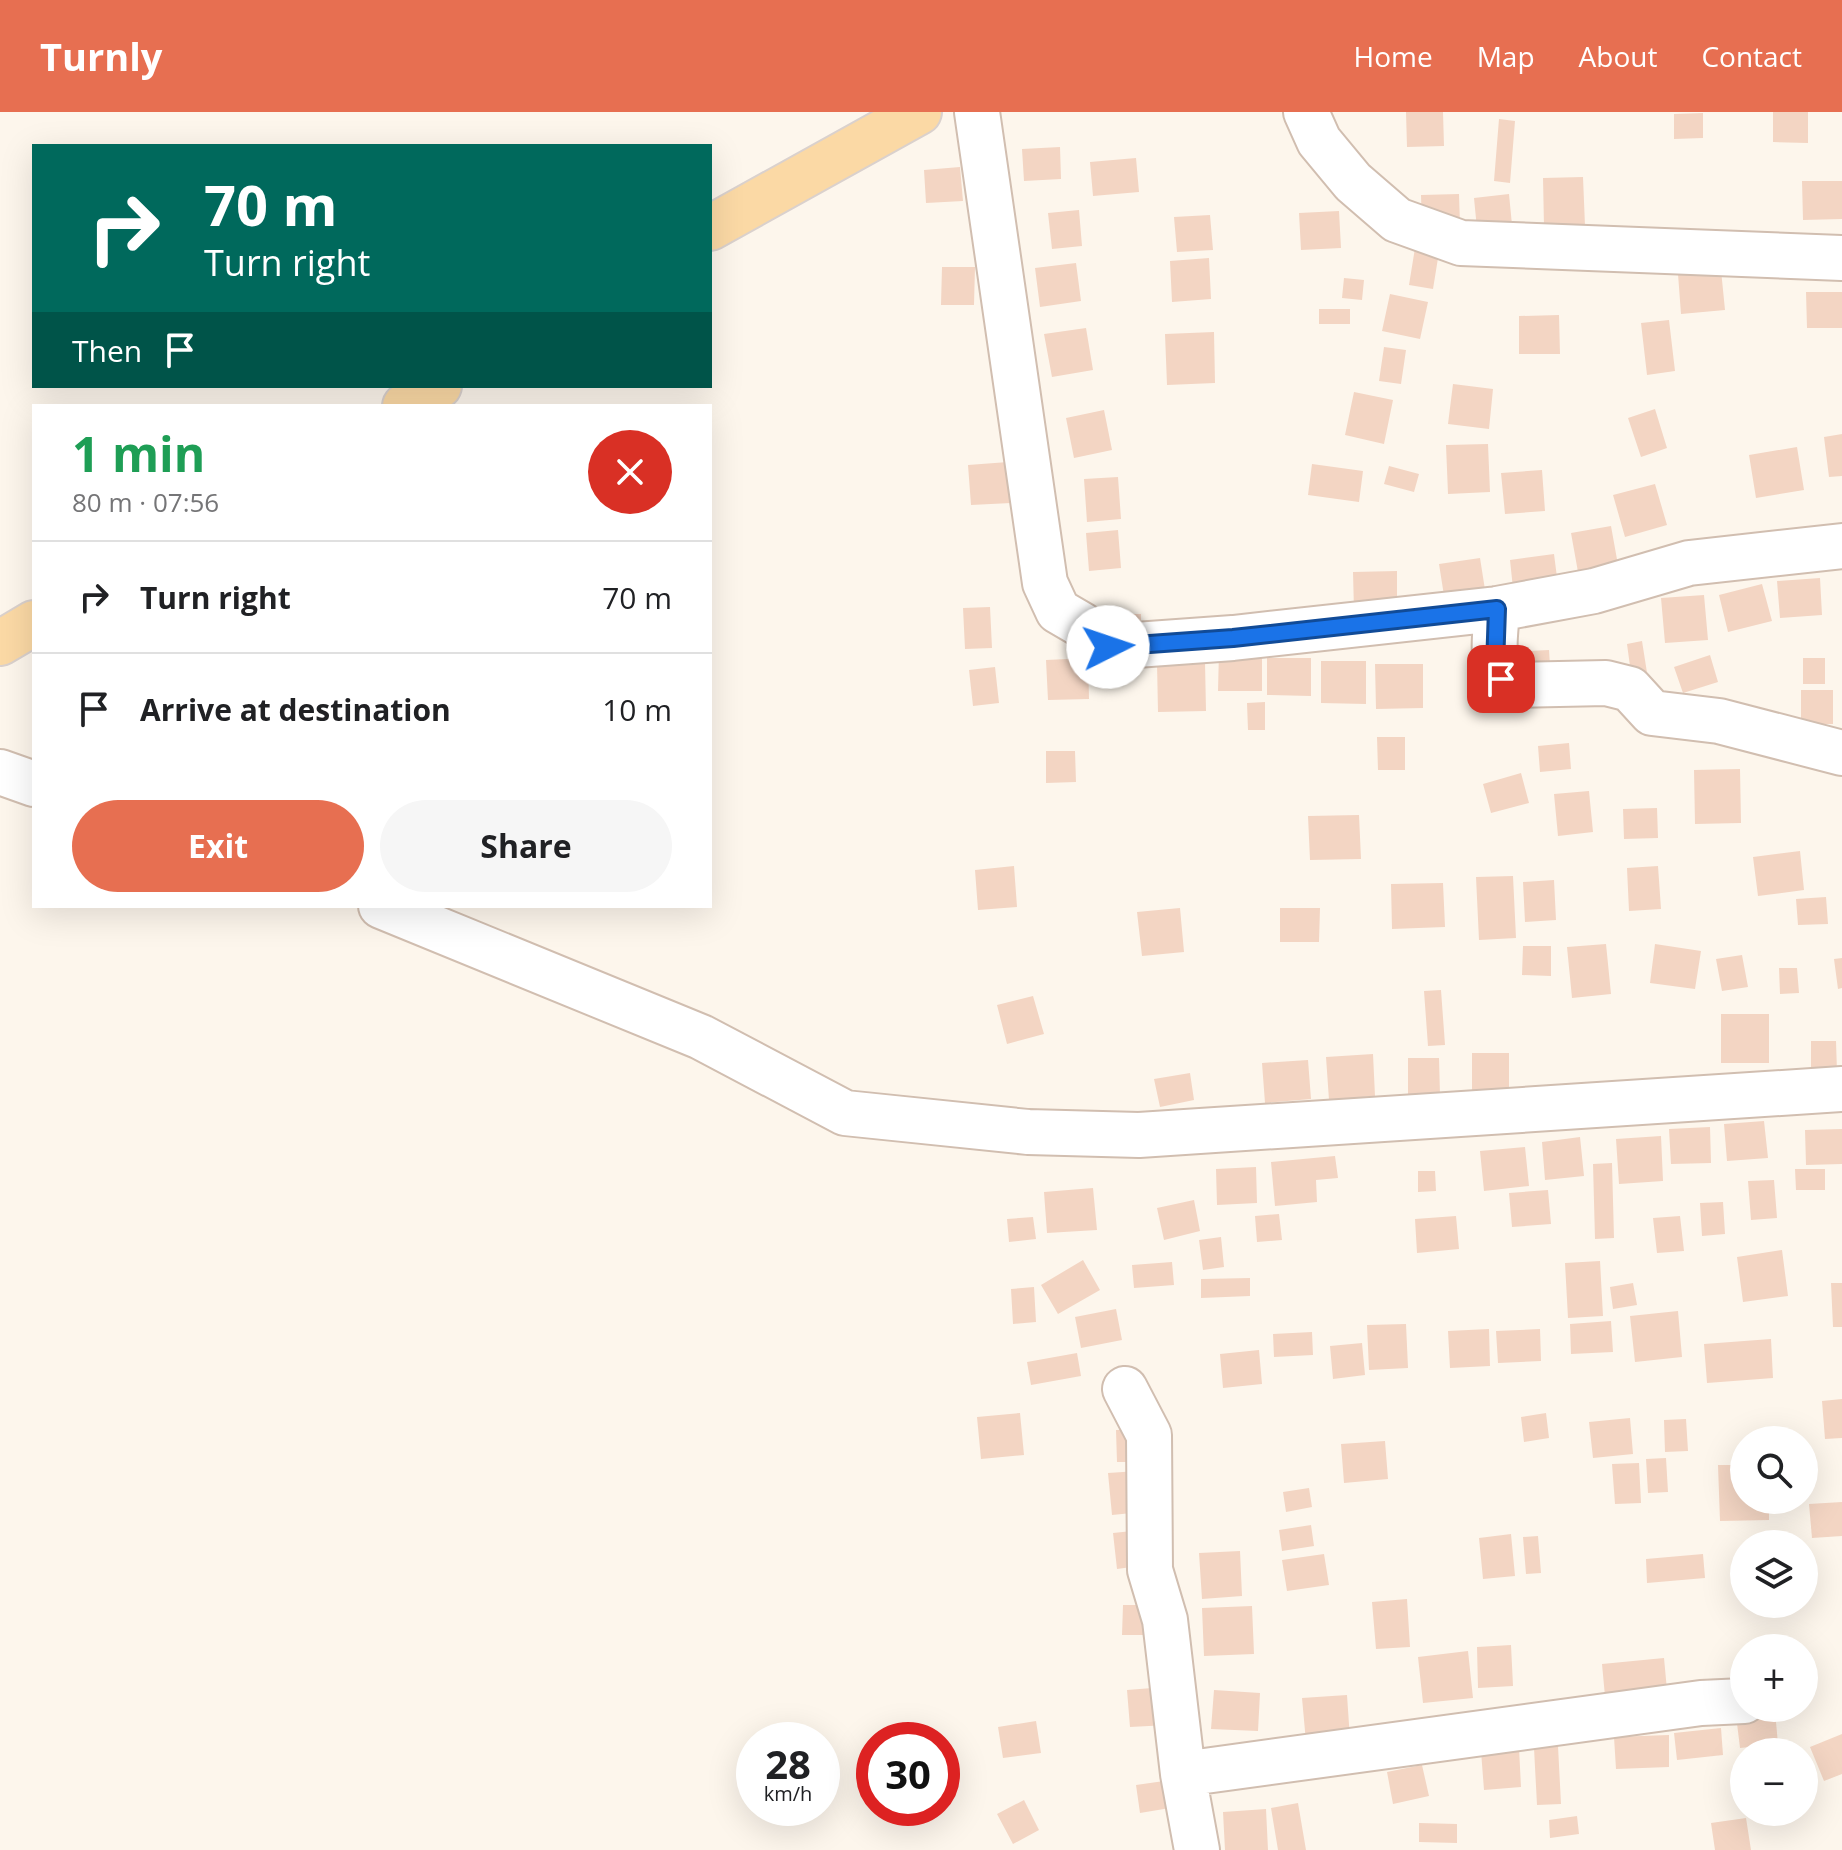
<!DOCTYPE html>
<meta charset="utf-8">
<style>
body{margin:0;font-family:"Open Sans",sans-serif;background:#f6f6f6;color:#202124;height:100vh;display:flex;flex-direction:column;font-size:30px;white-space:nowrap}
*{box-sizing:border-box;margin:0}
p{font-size:26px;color:#757577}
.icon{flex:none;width:44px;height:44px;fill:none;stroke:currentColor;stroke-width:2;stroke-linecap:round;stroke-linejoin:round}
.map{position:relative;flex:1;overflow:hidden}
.side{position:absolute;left:32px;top:292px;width:680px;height:504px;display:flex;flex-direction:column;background:#fff;border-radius:0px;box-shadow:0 8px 32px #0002}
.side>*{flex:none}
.banner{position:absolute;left:32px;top:32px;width:680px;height:244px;border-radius:0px;box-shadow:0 8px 32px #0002;background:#00695c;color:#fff;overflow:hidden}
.buttons{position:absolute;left:1730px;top:1314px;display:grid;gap:16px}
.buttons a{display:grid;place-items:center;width:88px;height:88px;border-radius:50%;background:#fff;box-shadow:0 8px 32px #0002;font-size:40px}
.speed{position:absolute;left:736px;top:1610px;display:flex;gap:16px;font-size:40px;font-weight:700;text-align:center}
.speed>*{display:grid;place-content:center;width:104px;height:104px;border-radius:50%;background:#fff;box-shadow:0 8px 32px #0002;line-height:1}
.speed small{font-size:20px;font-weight:400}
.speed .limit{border:12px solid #d22;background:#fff;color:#111}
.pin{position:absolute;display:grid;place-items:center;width:68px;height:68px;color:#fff;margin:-34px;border-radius:16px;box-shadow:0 4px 12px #0006}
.me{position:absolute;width:88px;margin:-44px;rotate:86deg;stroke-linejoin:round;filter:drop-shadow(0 0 6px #0008)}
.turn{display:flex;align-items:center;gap:28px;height:168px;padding:0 40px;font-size:36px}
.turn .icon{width:104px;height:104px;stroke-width:2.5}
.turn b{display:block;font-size:56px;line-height:68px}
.then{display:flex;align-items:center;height:76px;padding:0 40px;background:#0003;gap:16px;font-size:30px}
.round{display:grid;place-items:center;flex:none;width:84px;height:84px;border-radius:42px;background:#f6f6f6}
.summary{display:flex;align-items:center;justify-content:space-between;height:136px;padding:0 40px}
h1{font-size:48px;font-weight:700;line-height:60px;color:#1e9e55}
.action{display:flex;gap:16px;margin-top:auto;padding:16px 40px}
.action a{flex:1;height:92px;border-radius:48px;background:#e76f51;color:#fff;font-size:32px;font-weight:700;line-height:92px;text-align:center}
.action a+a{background:#f6f6f6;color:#202124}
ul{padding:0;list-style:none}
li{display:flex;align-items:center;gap:24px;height:112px;padding:0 40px;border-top:2px solid #e0e0e0}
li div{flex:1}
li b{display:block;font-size:30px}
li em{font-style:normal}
header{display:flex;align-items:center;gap:48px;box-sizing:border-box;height:112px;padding:0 40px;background:#e76f51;color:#fff}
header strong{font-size:38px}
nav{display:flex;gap:44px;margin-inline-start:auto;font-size:28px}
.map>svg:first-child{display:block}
.building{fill:#f3d5c3}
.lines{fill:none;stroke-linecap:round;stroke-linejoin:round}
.minor-casing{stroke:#d1beb0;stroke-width:48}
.major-casing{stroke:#dad1cd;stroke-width:48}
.minor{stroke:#fff;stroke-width:44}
.major{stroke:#fbd9a5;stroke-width:44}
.route-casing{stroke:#114b97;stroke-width:20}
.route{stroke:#1a73e8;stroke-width:14}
</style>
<header>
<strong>Turnly</strong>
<nav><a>Home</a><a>Map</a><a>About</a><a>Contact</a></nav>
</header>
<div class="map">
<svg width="1842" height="1738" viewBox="0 0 1842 1738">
<rect width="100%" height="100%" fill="#fdf6ec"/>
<path class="building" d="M1406,0H1443L1444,34L1407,35Z
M1773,0H1808V31L1773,30Z
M1703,1V26L1674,27V2Z
M1499,7L1515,9L1510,71L1494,69Z
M1060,35L1061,67L1024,69L1022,37Z
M1136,46L1139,80L1093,84L1090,50Z
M960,55L963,89L926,91L924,58Z
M1583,65L1585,114L1544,115L1543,66Z
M1802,69H1842V107L1803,108Z
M1459,82L1460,113L1422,114L1421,83Z
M1509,82L1512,113L1477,117L1474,86Z
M1079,98L1082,134L1052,137L1048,101Z
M1339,99L1341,136L1301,138L1299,101Z
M1210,103L1213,138L1177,140L1174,105Z
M1415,136L1439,140L1433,177L1409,173Z
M1209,146L1211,187L1172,190L1170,149Z
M1076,151L1081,189L1040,195L1035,156Z
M942,155H975L974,193H941Z
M1721,158L1725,198L1681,202L1678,162Z
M1344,166L1364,168L1362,188L1342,186Z
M1806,180H1842V216H1807Z
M1390,182L1428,190L1420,227L1382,219Z
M1319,197H1350V212H1319Z
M1559,203L1560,242H1519V204Z
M1669,208L1675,259L1647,263L1641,211Z
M1086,216L1093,258L1052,265L1044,222Z
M1214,220L1215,271L1167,273L1165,222Z
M1384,235L1406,238L1401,272L1379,269Z
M1453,272L1493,277L1489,317L1448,312Z
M1354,280L1393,288L1384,332L1345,323Z
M1655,297L1667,336L1641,345L1628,306Z
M1104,298L1112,338L1074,346L1066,306Z
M1842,322V364L1829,365L1824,325Z
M1488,332L1490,380L1448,382L1446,333Z
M1797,335L1804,378L1756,386L1749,343Z
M1008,350L1011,391L971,393L968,353Z
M1312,352L1363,359L1359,390L1308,383Z
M1389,354L1419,362L1414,380L1384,372Z
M1542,358L1545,399L1505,402L1501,361Z
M1118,365L1121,407L1087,410L1084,367Z
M1655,372L1667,413L1625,425L1613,383Z
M1611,414L1618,453L1578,460L1571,421Z
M1118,418L1121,456L1089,459L1086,421Z
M1554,442L1559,481L1514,486L1510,448Z
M1480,446L1486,484L1445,490L1439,452Z
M1397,459V498L1354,499L1353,460Z
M1820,466L1822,503L1780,506L1777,469Z
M1762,472L1772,509L1728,520L1719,483Z
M1704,483L1708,528L1665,531L1661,486Z
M990,495L992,536L965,537L963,496Z
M1107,502H1141V528L1106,527Z
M1642,529L1648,567L1632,569L1627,532Z
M1549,538L1551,570L1512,572L1511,540Z
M1219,539L1262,541V579H1218Z
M1710,543L1718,570L1683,581L1674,555Z
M1088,546L1089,587L1048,588L1046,548Z
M1267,546H1311V584L1267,583Z
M1803,546H1825V572H1803Z
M1321,549H1366V592L1321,591Z
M1205,550L1206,599L1158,600L1157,551Z
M1375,552H1423V596L1376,597Z
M995,555L999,591L973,594L969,558Z
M1801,578H1833V612H1801Z
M1265,590V618H1248L1247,591Z
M1377,625H1405V658H1378Z
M1569,631L1571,657L1540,660L1538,634Z
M1046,639H1075L1076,670L1046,671Z
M1740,657L1741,711L1695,712L1694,658Z
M1521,661L1529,691L1491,701L1483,672Z
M1589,679L1593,720L1558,724L1554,682Z
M1657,696L1658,726L1624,727L1623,697Z
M1359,703L1361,747L1310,748L1308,704Z
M1800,739L1804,778L1758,784L1753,745Z
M1014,754L1017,795L978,798L975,758Z
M1658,754L1661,797L1629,799L1627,756Z
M1513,764L1516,826L1479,828L1476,765Z
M1554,768L1556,808L1525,810L1523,770Z
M1443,771L1445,815L1392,817L1391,772Z
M1826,785L1828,812L1798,813L1796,787Z
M1180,796L1184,840L1142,844L1137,800Z
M1280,796H1320L1319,830H1280Z
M1606,832L1611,882L1572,886L1567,835Z
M1655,832L1701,839L1695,877L1650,871Z
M1523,834H1551V864L1522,863Z
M1742,843L1748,875L1722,879L1716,847Z
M1842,846V876L1838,877L1834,847Z
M1779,856H1797L1799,881L1780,882Z
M1441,878L1445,933L1428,934L1424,879Z
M1033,884L1044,922L1007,932L997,893Z
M1721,902H1769V951H1721Z
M1811,929H1836L1837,960L1811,961Z
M1472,941H1509V980L1472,981Z
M1373,942L1375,984L1329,988L1326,945Z
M1408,946H1439L1440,983H1408Z
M1308,948L1311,987L1265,991L1262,951Z
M1190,961L1194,988L1160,995L1154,967Z
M1764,1009L1768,1046L1727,1049L1724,1012Z
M1710,1015L1711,1051L1671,1052L1669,1017Z
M1842,1017V1052L1806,1053L1805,1018Z
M1661,1024L1663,1069L1619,1072L1616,1027Z
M1580,1025L1584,1064L1545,1068L1542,1030Z
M1525,1035L1529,1074L1484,1079L1480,1039Z
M1335,1044L1338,1066L1316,1068L1317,1090L1275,1094L1271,1050Z
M1612,1051L1614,1126L1595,1127L1593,1052Z
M1256,1055L1257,1091L1217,1093L1216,1057Z
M1795,1057H1825V1078H1796Z
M1418,1059H1435L1436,1079L1418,1080Z
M1774,1068L1777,1106L1751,1108L1748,1069Z
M1093,1076L1097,1118L1047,1121L1044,1080Z
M1548,1078L1551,1112L1512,1115L1509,1081Z
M1194,1088L1200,1119L1164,1128L1157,1096Z
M1723,1090L1725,1122L1702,1124L1700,1091Z
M1279,1102L1282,1128L1257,1130L1255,1104Z
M1456,1104L1459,1137L1417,1141L1415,1107Z
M1680,1104L1684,1139L1657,1141L1653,1106Z
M1033,1105L1036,1127L1009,1130L1007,1107Z
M1221,1125L1224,1155L1203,1158L1199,1128Z
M1782,1138L1788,1184L1743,1190L1737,1145Z
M1083,1148L1100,1178L1058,1202L1041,1173Z
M1600,1149L1603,1204L1568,1206L1565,1151Z
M1172,1150L1174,1173L1134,1176L1132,1153Z
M1250,1166V1184L1201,1186V1167Z
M1633,1171L1637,1193L1613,1197L1610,1175Z
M1831,1171H1842V1215H1833Z
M1034,1175L1036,1210L1013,1212L1011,1177Z
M1116,1197L1122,1228L1081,1236L1075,1205Z
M1678,1199L1682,1245L1635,1250L1630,1204Z
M1611,1209L1613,1240L1571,1242L1570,1212Z
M1406,1212L1408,1256L1369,1258L1367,1213Z
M1489,1217L1490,1254L1450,1256L1448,1219Z
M1540,1217L1541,1249L1498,1251L1496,1219Z
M1312,1220L1313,1243L1274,1245L1273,1222Z
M1771,1227L1773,1266L1707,1271L1704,1232Z
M1362,1231L1365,1263L1333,1267L1330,1234Z
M1259,1238L1262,1272L1223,1276L1220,1242Z
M1077,1241L1081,1264L1031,1273L1027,1250Z
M1842,1287V1326L1825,1327L1822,1289Z
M1020,1301L1024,1343L981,1347L977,1305Z
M1546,1301L1549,1326L1524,1330L1521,1305Z
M1630,1306L1633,1342L1593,1346L1589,1310Z
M1686,1307L1688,1339L1665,1340L1664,1308Z
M1142,1317V1350H1117L1116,1318Z
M1385,1329L1388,1367L1344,1371L1341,1332Z
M1666,1346L1668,1380L1648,1381L1646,1347Z
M1639,1351L1641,1391L1615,1392L1612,1352Z
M1718,1353H1744V1388H1783V1391L1769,1392V1408L1720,1409Z
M1138,1359L1142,1400L1112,1403L1108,1361Z
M1309,1376L1312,1395L1286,1400L1283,1380Z
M1842,1390V1424L1812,1426L1809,1392Z
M1311,1413L1314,1434L1282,1439L1279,1418Z
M1142,1418L1146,1453L1117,1457L1113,1421Z
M1511,1422L1515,1464L1483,1467L1479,1426Z
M1538,1424L1541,1461L1526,1462L1523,1425Z
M1240,1439L1242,1484L1202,1487L1199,1441Z
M1324,1442L1329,1473L1287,1479L1282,1448Z
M1703,1442L1705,1466L1647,1471L1646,1447Z
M1407,1487L1410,1535L1376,1537L1372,1490Z
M1123,1493H1156L1155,1523H1122Z
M1252,1494L1254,1542L1204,1544L1202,1496Z
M1511,1533L1513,1574L1478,1576L1477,1535Z
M1468,1539L1473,1586L1423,1591L1418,1545Z
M1664,1546L1668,1589L1606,1595L1602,1552Z
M1165,1575L1168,1613L1130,1615L1127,1578Z
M1214,1578L1260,1581L1258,1619L1211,1617Z
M1347,1583L1350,1627L1306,1630L1302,1586Z
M1775,1599L1778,1632L1740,1636L1736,1603Z
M1036,1609L1041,1641L1003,1646L998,1615Z
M1721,1616L1723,1643L1677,1648L1674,1621Z
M1842,1622V1662L1824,1669L1810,1635Z
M1669,1623V1655L1616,1657L1614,1625Z
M1558,1634L1561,1692L1537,1693L1534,1636Z
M1519,1636L1521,1675L1484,1678L1481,1639Z
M1422,1653L1429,1684L1393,1692L1387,1660Z
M1178,1667L1182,1694L1140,1701L1136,1673Z
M1024,1688L1039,1718L1013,1732L997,1702Z
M1298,1691L1306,1738H1278L1271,1696Z
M1266,1697L1268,1738H1225L1223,1700Z
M1577,1704L1579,1722L1550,1726L1549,1708Z
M1746,1706L1751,1738H1715L1711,1711Z
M1419,1711L1457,1712V1731L1419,1730Z"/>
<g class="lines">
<g class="minor-casing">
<path id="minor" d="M977,0L1045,471L1058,499L1082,513L1108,535L1233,526L1497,497L1594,479L1689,451L1842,434
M1306,0L1319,29L1353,70L1397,108L1461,131L1842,146
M1497,497C1496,523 1487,557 1511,573L1606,571L1630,577L1652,601L1719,609L1842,641
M0,660L34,672
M381,794L701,925L845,1001L1028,1020L1139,1023L1842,977
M1125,1277L1149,1323L1150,1458L1165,1508L1183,1662L1197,1738
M1183,1662L1701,1591L1744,1589"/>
</g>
<g class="major-casing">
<path id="major" d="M710,116L919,0
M405,294L439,274
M0,531L34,511"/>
</g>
<use href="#minor" class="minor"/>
<use href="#major" class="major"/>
</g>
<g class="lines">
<g class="route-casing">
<path id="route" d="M1108,535L1233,526L1497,497L1495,554L1501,567"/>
</g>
<use href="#route" class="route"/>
</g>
</svg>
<div class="buttons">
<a><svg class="icon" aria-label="search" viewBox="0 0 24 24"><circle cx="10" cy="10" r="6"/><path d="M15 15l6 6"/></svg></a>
<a><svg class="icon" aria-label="layers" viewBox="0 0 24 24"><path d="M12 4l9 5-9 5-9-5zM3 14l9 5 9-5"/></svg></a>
<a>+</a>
<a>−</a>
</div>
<div class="speed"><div>28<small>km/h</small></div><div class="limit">30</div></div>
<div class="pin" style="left:1501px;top:567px;background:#d93025"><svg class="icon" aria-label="arrive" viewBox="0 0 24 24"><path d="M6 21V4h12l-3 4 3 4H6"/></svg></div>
<svg class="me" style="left:1108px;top:535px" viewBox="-20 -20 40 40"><circle r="19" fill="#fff"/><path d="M0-13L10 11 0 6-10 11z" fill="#1a73e8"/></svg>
<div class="banner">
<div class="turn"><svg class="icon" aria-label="right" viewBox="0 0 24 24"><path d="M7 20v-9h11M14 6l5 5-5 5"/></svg><div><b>70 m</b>Turn right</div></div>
<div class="then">Then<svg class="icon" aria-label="arrive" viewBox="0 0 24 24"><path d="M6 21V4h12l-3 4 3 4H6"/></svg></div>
</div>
<section class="side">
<div class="summary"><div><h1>1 min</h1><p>80 m · 07:56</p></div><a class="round" style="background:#d93025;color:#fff"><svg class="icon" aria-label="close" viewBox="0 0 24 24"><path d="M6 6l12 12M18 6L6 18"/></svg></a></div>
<ul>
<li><svg class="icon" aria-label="right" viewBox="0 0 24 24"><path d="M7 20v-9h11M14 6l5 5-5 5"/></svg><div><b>Turn right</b></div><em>70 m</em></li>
<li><svg class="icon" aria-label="arrive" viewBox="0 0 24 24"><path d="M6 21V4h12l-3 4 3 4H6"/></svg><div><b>Arrive at destination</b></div><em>10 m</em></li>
</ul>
<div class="action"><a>Exit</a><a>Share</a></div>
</section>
</div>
